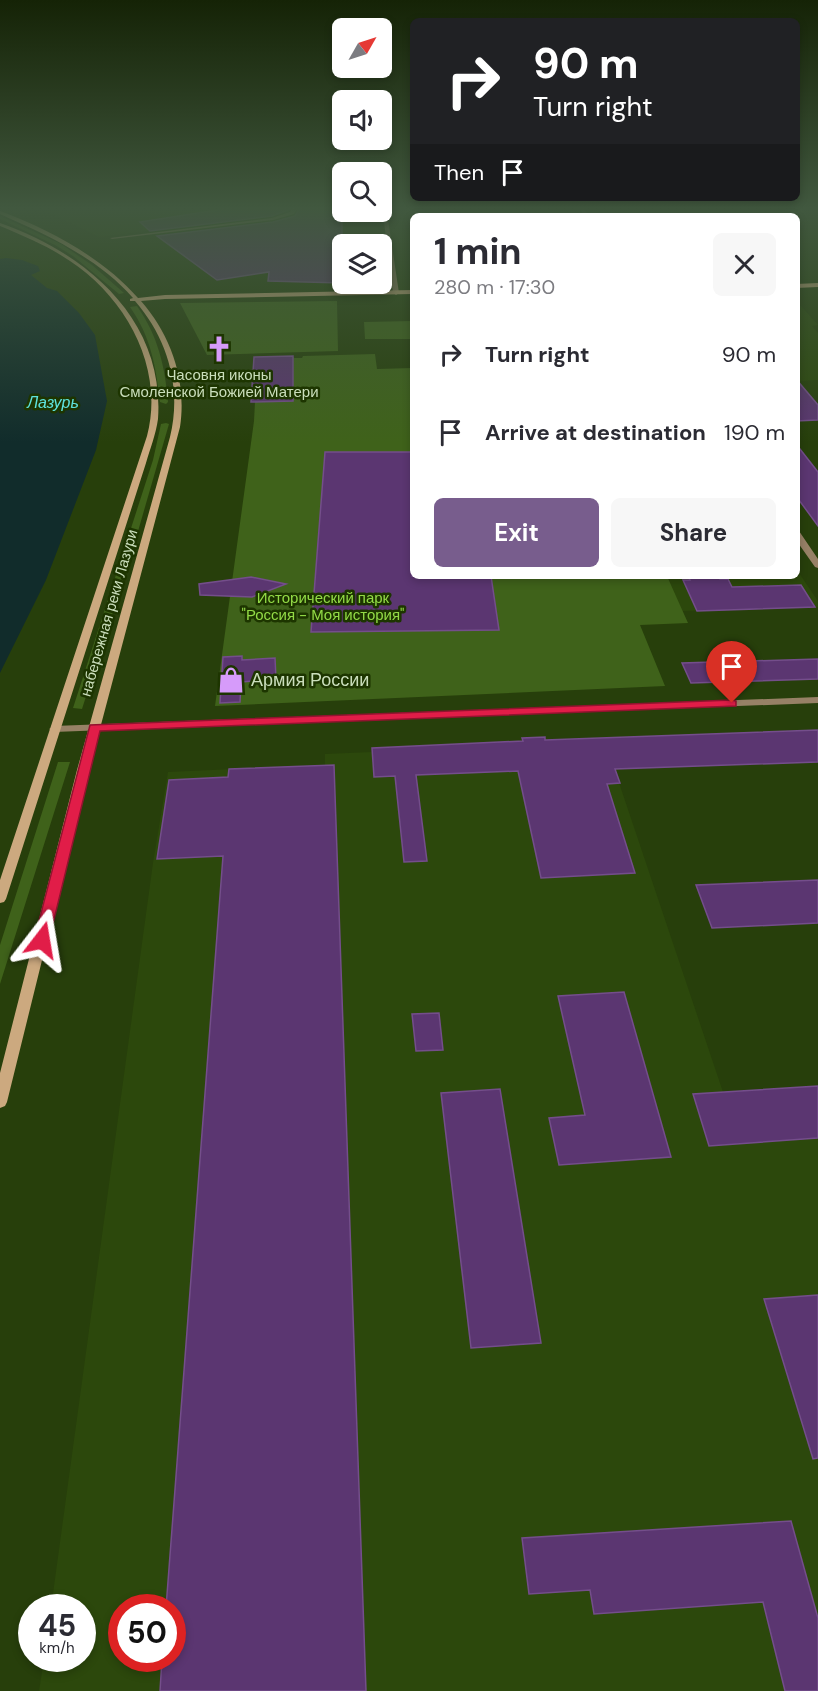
<!DOCTYPE html>
<meta charset="utf-8">
<style>
body{margin:0;font-family:"DM Sans",sans-serif;background:#f7f7f7;color:#2b2b33;height:100vh;display:flex;flex-direction:column;font-size:22px;white-space:nowrap}
*{box-sizing:border-box;margin:0}
p{font-size:20px;color:#7c7c81}
.icon{flex:none;width:33px;height:33px;fill:none;stroke:currentColor;stroke-width:2;stroke-linecap:round;stroke-linejoin:round}
.map{position:relative;flex:1;overflow:hidden}
.sheet{position:absolute;left:410px;top:213px;width:390px;height:366px;display:flex;flex-direction:column;background:#fff;border-radius:9px;box-shadow:0 3px 9px #0003}
.sheet>*{flex:none}
.guide{position:absolute;left:410px;top:18px;width:390px;height:183px;border-radius:9px;box-shadow:0 3px 9px #0003;background:#202124;color:#fff;overflow:hidden}
.needle{width:39px;rotate:51deg}
.controls{position:absolute;left:332px;top:18px;display:grid;gap:12px}
.controls a{display:grid;place-items:center;width:60px;height:60px;border-radius:9px;background:#fff;box-shadow:0 3px 9px #0003;font-size:30px}
.speed{position:absolute;left:18px;top:1594px;display:flex;gap:12px;font-size:30px;font-weight:700;text-align:center}
.speed>*{display:grid;place-content:center;width:78px;height:78px;border-radius:50%;background:#fff;box-shadow:0 3px 9px #0003;line-height:1}
.speed small{font-size:15px;font-weight:400}
.speed .limit{border:9px solid #d22;background:#fff;color:#111}
.pin{position:absolute;display:grid;place-items:center;width:51px;height:51px;color:#fff;margin:-62px -26px;border-radius:50% 50% 50% 0;rotate:-45deg;box-shadow:0 0 6px #0007}
.pin .icon{rotate:45deg}
.me{position:absolute;width:66px;margin:-33px;rotate:14deg;stroke-linejoin:round;filter:drop-shadow(0 0 4px #0008)}
.turn{display:flex;align-items:center;gap:21px;height:126px;padding:0 24px;font-size:27px}
.turn .icon{width:78px;height:78px;stroke-width:2.5}
.turn b{display:block;font-size:42px;line-height:51px}
.then{display:flex;align-items:center;height:57px;padding:0 24px;background:#0003;gap:12px;font-size:22px}
.round{display:grid;place-items:center;flex:none;width:63px;height:63px;border-radius:9px;background:#f7f7f7}
.head{display:flex;align-items:center;justify-content:space-between;height:102px;padding:0 24px}
h1{font-size:36px;font-weight:700;line-height:45px}
.primary-button{display:flex;gap:12px;margin-top:auto;padding:12px 24px}
.primary-button a{flex:1;height:69px;border-radius:9px;background:#785d8d;color:#fff;font-size:24px;font-weight:700;line-height:69px;text-align:center}
.primary-button a+a{background:#f7f7f7;color:#2b2b33}
ul{padding:0;list-style:none}
li{display:flex;align-items:center;gap:18px;height:78px;padding:0 24px}
li div{flex:1}
li b{display:block;font-size:22px}
li em{font-style:normal}
.map>svg:first-child{display:block}
.built{fill:#2c480c;fill-rule:evenodd}
.green{fill:#3f621a}
.water{fill:#112c2b}
.building{fill:#5b3671;stroke:#744e8b;stroke-width:1.5}
.lines{fill:none;stroke-linecap:round;stroke-linejoin:round}
.street{fill:#978166;fill-rule:evenodd}
.secondary{fill:#cca97f;fill-rule:evenodd}
.route{fill:#e11d48;stroke:#92132f;stroke-width:1.5}
.labels{text-anchor:middle;stroke-width:5;stroke-linejoin:round;paint-order:stroke}
.far-poi-label{font-size:15px;fill:#cadebb;stroke:#1d3500}
.far-park-label{font-size:15px;fill:#93db46;stroke:#1d3500}
.far-street-label{font-size:15px;fill:#cadebb;stroke:#1d3500}
.far-water-label{font-size:16px;font-style:italic;fill:#5ee2dd;stroke:#1d3500}
.poi-label{font-size:18px;fill:#cadebb;stroke:#1d3500;text-anchor:start}
</style>
<div class="map">
<svg width="818" height="1691" viewBox="0 0 818 1691">
<rect width="100%" height="100%" fill="#273f0b"/>
<path class="built" d="M36,206H289L178,227L99,237Z
M657,206H708L718,216H665Z
M796,306H801L818,325L812,326L818,333V380L797,381Z
M797,570L818,601V607L682,611L667,576H796Z
M545,737L546,740L604,738L723,1092L818,1086V1691H39L44,1659H82V1608H51L153,863L168,772L325,765V754L372,752V748L523,741ZM122,1608H172V1659H122Z"/>
<path class="green" d="M0,216L61,244L92,265L124,293L119,294L73,256L55,245L0,219Z
M337,301L338,351L207,355L180,303Z
M137,306C158,336 165,366 168,402L166,404L160,402C156,367 151,337 130,307Z
M412,321V339H365L364,322Z
M375,354L377,369L412,368V576H667L688,623L640,625L665,686L215,706L254,421L255,402H251L254,357L293,356L294,358H302L303,356Z
M166,423L169,424L130,559L82,709L73,708L153,460L161,424Z
M58,762H70L0,984V945Z"/>
<path class="water" d="M6,258L22,260L38,266L40,271L31,275L47,288L57,291L79,313L95,335L107,401L96,450L46,580L0,673V259Z"/>
<path class="building" d="M243,206H291L289,210L272,216L150,231L140,222Z
M301,206H342V283L268,281L269,272L217,280L157,236L273,222L295,216Z
M293,356V401L251,402L254,357Z
M796,379L818,405V420L796,421Z
M796,444L818,472V526L796,496Z
M325,452H412V576H491L499,630L311,632Z
M688,576H719L720,579H728L732,587L801,585L815,607L697,611L683,580H690Z
M251,577L286,584L252,597L200,595L199,584Z
M242,656V660L275,658L276,679L241,682L240,702L220,703L223,657Z
M818,659V679L691,683L682,663Z
M818,730V762L615,769L620,783L607,784L635,873L541,878L518,771L416,775L427,861L404,862L395,776L374,777L372,748L523,741L522,738L545,737V740Z
M334,765L366,1691H160L162,1659H172V1608H166L223,856L157,859L169,780L228,777L229,769Z
M818,880V923L712,928L696,885Z
M624,992L671,1157L559,1165L549,1118L585,1115L558,996Z
M439,1013L443,1050L416,1051L412,1014Z
M818,1086V1138L709,1146L693,1094Z
M500,1089L541,1343L471,1348L441,1093Z
M818,1295V1458L813,1459L764,1299Z
M791,1521L818,1618V1691H785L763,1602L594,1614L590,1590L529,1594L522,1538Z"/>
<g class="lines">
<path class="street" d="M294,206H299L294,214L273,220L112,239L110,238L272,218L290,212Z
M382,206H386L399,293L396,295L393,293Z
M578,206H582L589,216H585Z
M796,531H799L818,559V568L815,567L796,540Z
M818,697V703L54,732L49,729L54,726Z"/>
<path class="secondary" d="M0,211C49,229 103,258 138,298L165,295L412,290V294L165,299L141,301C171,335 187,381 180,427L89,770L7,1102L5,1106L0,1108V1073L77,770L170,437C182,388 168,339 135,301H130V299L133,298C98,258 47,235 0,214Z
M0,223C86,253 165,319 158,419C156,434 150,449 146,463L6,899L4,902L0,903V880L147,436C165,368 126,298 70,261C48,246 24,236 0,226Z
M818,283V287L796,288V284Z"/>
</g>
<linearGradient id="sky" x2="0" y2="1"><stop stop-color="#152306"/><stop offset="0.47" stop-color="#41583f"/><stop offset="1" stop-color="#41583f" stop-opacity="0"/></linearGradient>
<rect width="818" height="443" fill="url(#sky)"/>
<path class="route" d="M732,700L736,701V706L100,731L49,940L47,943H36L34,940L90,725Z"/>
<defs>
<g id="church-bare" transform="scale(2.07)"><path d="M-1.2-6h2.4v3.5h3.3v2.4h-3.3V6h-2.4V-.1h-3.3v-2.4h3.3Z" fill="#d69bfa" stroke="#1d3500" stroke-width="2.5" paint-order="stroke"/></g>
<g id="shop-bare" transform="scale(2.07)"><path d="M-5-2.5h2.3a2.7 3.5 0 0 1 5.4 0H5L5.5 6h-11ZM-1.5-2.5h3a1.5 2.3 0 0 0-3 0Z" fill="#d69bfa" stroke="#1d3500" stroke-width="2.5" paint-order="stroke"/></g>
</defs>
<g fill-rule="evenodd">
<use href="#church-bare" x="219" y="349"/>
<use href="#shop-bare" x="231" y="680"/>
</g>
<g class="labels">
<g class="far-poi-label">
<text x="219" y="380">Часовня иконы<tspan x="219" dy="17">Смоленской Божией Матери</tspan></text>
</g>
<g class="far-park-label">
<text x="323" y="603">Исторический парк<tspan x="323" dy="17">"Россия - Моя история"</tspan></text>
</g>
<g class="far-street-label">
<text transform="translate(109 613) rotate(-74)" y="5">набережная реки Лазури</text>
</g>
<g class="far-water-label">
<text x="53" y="408">Лазурь</text>
</g>
<g class="poi-label">
<text x="251" y="686">Армия России</text>
</g>
</g>
</svg>
<div class="controls">
<a><svg class="needle" viewBox="-14 -14 28 28"><path d="M0-13l5 13h-10z" fill="#e53935"/><path d="M0 13l5-13h-10z" fill="#7c7c81"/></svg></a>
<a><svg class="icon" aria-label="sound" viewBox="0 0 24 24"><path d="M4 9h4l5-4v14l-5-4H4zM17 9q2 3 0 6"/></svg></a>
<a><svg class="icon" aria-label="search" viewBox="0 0 24 24"><circle cx="10" cy="10" r="6"/><path d="M15 15l6 6"/></svg></a>
<a><svg class="icon" aria-label="layers" viewBox="0 0 24 24"><path d="M12 4l9 5-9 5-9-5zM3 14l9 5 9-5"/></svg></a>
</div>
<div class="speed"><div>45<small>km/h</small></div><div class="limit">50</div></div>
<div class="pin" style="left:732px;top:703px;background:#d93025"><svg class="icon" aria-label="arrive" viewBox="0 0 24 24"><path d="M6 21V4h12l-3 4 3 4H6"/></svg></div>
<svg class="me" style="left:42px;top:940px" viewBox="-20 -20 40 40"><path d="M0-17L14 15 0 8-14 15z" fill="#e11d48" stroke="#fff" stroke-width="4"/></svg>
<div class="guide">
<div class="turn"><svg class="icon" aria-label="right" viewBox="0 0 24 24"><path d="M7 20v-9h11M14 6l5 5-5 5"/></svg><div><b>90 m</b>Turn right</div></div>
<div class="then">Then<svg class="icon" aria-label="arrive" viewBox="0 0 24 24"><path d="M6 21V4h12l-3 4 3 4H6"/></svg></div>
</div>
<section class="sheet">
<div class="head"><div><h1>1 min</h1><p>280 m · 17:30</p></div><a class="round"><svg class="icon" aria-label="close" viewBox="0 0 24 24"><path d="M6 6l12 12M18 6L6 18"/></svg></a></div>
<ul>
<li><svg class="icon" aria-label="right" viewBox="0 0 24 24"><path d="M7 20v-9h11M14 6l5 5-5 5"/></svg><div><b>Turn right</b></div><em>90 m</em></li>
<li><svg class="icon" aria-label="arrive" viewBox="0 0 24 24"><path d="M6 21V4h12l-3 4 3 4H6"/></svg><div><b>Arrive at destination</b></div><em>190 m</em></li>
</ul>
<div class="primary-button"><a>Exit</a><a>Share</a></div>
</section>
</div>
